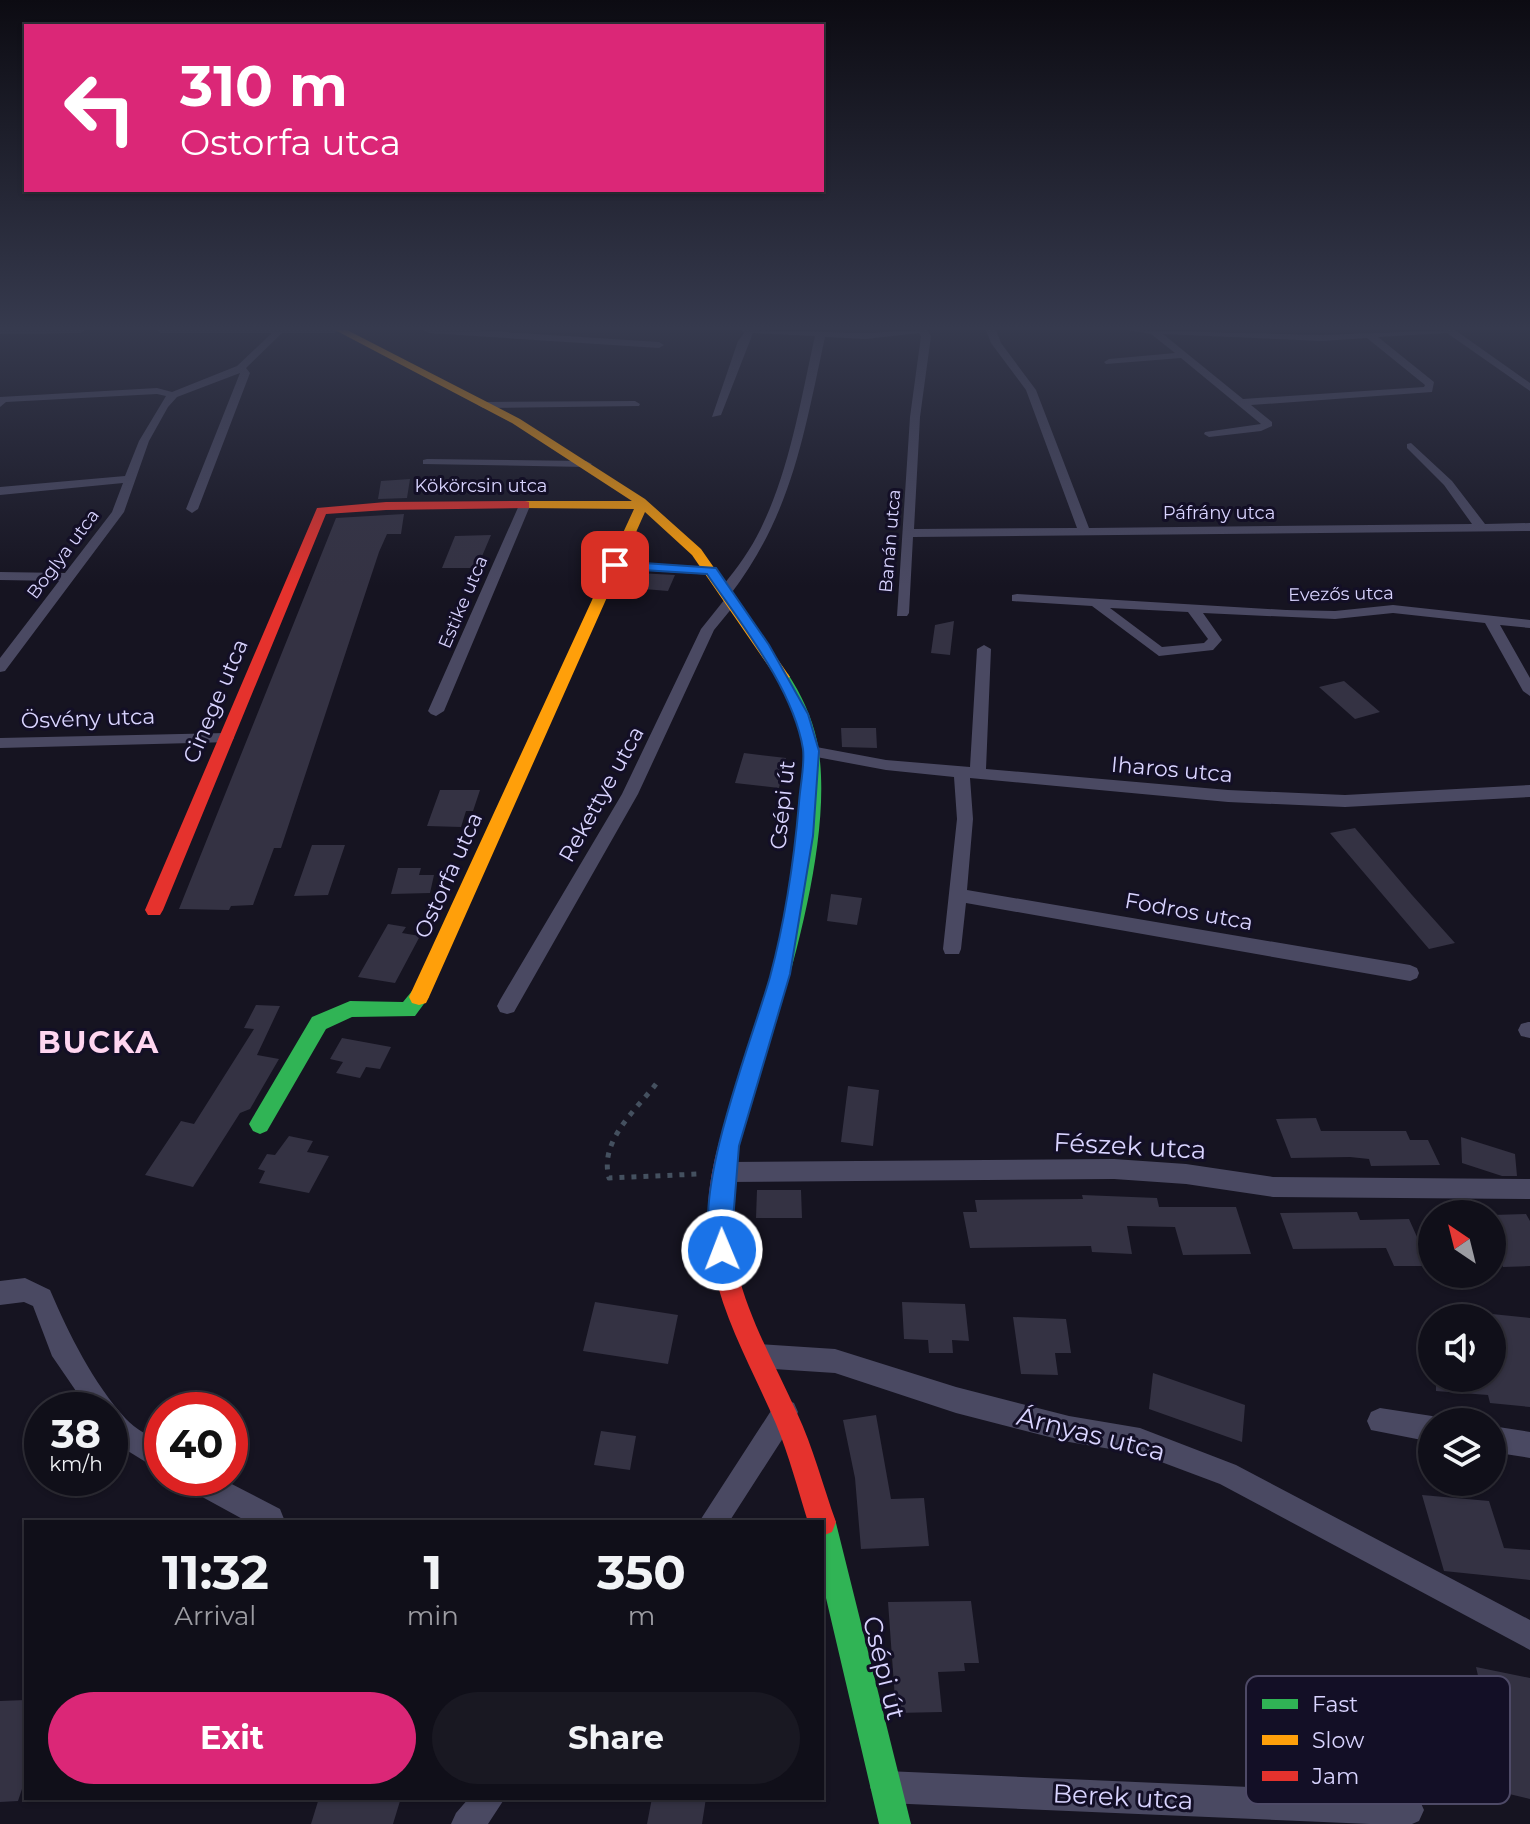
<!DOCTYPE html>
<meta charset="utf-8">
<style>
body{margin:0;font-family:Montserrat,sans-serif;background:#191822;color:#f1f3f6;height:100vh;display:flex;flex-direction:column;font-size:30px;white-space:nowrap}
*{box-sizing:border-box;margin:0}
p{font-size:26px;color:#9c9ca2}
.icon{flex:none;width:44px;height:44px;fill:none;stroke:currentColor;stroke-width:2;stroke-linecap:round;stroke-linejoin:round}
.map{position:relative;flex:1;overflow:hidden}
.side{position:absolute;left:24px;top:1520px;width:800px;height:280px;display:flex;flex-direction:column;background:#100f19;border-radius:0px;box-shadow:0 2px 6px #0004,0 0 0 2px #302f38}
.side>*{flex:none}
.banner{position:absolute;left:24px;top:24px;width:800px;height:168px;border-radius:0px;box-shadow:0 2px 6px #0004,0 0 0 2px #302f38;background:#db2777;color:#fff;overflow:hidden}
.needle{width:52px;rotate:325deg}
.buttons{position:absolute;left:1418px;top:1200px;display:grid;gap:16px}
.buttons a{display:grid;place-items:center;width:88px;height:88px;border-radius:50%;background:#100f19;box-shadow:0 2px 6px #0004,0 0 0 2px #302f38;font-size:40px}
.speed{position:absolute;left:24px;top:1392px;display:flex;gap:16px;font-size:40px;font-weight:700;text-align:center}
.speed>*{display:grid;place-content:center;width:104px;height:104px;border-radius:50%;background:#100f19;box-shadow:0 2px 6px #0004,0 0 0 2px #302f38;line-height:1}
.speed small{font-size:20px;font-weight:400}
.speed .limit{border:12px solid #d22;background:#fff;color:#111}
.pin{position:absolute;display:grid;place-items:center;width:68px;height:68px;color:#fff;margin:-34px;border-radius:16px;box-shadow:0 4px 12px #0006}
.me{position:absolute;width:88px;margin:-44px;rotate:359deg;stroke-linejoin:round;filter:drop-shadow(0 0 6px #0008)}
.turn{display:flex;align-items:center;gap:28px;height:168px;padding:0 24px;font-size:36px}
.turn .icon{width:104px;height:104px;stroke-width:2.5}
.turn b{display:block;font-size:56px;line-height:68px}
.eta{display:flex;justify-content:space-evenly;align-items:center;height:136px;text-align:center}
.eta b{font-size:48px;font-weight:700;line-height:56px}
.button{display:flex;gap:16px;margin-top:auto;padding:16px 24px}
.button a{flex:1;height:92px;border-radius:48px;background:#db2777;color:#fff;font-size:32px;font-weight:700;line-height:92px;text-align:center}
.button a+a{background:#191822;color:#f1f3f6}
.map>svg:first-child{display:block}
.building{fill:#343243}
.lines{fill:none;stroke-linecap:round;stroke-linejoin:round}
.path{stroke:#44505f;stroke-width:5;stroke-dasharray:5 7;stroke-linecap:butt}
.street{fill:#4a4962;fill-rule:evenodd}
.fast{fill:#30b455;fill-rule:evenodd}
.slow{fill:#ff9f0a;fill-rule:evenodd}
.jam{fill:#e5322d;fill-rule:evenodd}
.route{fill:#1a73e8;stroke:#114b97;stroke-width:2}
.labels{text-anchor:middle;stroke-width:6;stroke-linejoin:round;paint-order:stroke}
.far-street-label{font-size:18px;fill:#d9d4ff;stroke:#130f26}
.street-label{font-size:22px;fill:#d9d4ff;stroke:#130f26}
.near-street-label{font-size:26px;fill:#d9d4ff;stroke:#130f26}
.district-label{font-size:30px;font-weight:bold;letter-spacing:2px;fill:#ffd6f0;stroke:#130f26}
.key{fill:#130f26;stroke:#4e4a67;stroke-width:2}
.key-label{font-size:22px;fill:#d9d4ff}
</style>
<div class="map">
<svg width="1530" height="1824" viewBox="0 0 1530 1824">
<rect width="100%" height="100%" fill="#161421"/>
<path class="building" d="M410,479L407,498L378,499L381,481Z
M404,514L401,534H387L379,552L281,848H274L253,905L231,906L229,910L179,909L336,518Z
M491,535L477,568H442L455,536Z
M638,573L675,575L668,591L632,588Z
M954,621L950,655L931,653L935,625Z
M1344,681L1380,712L1355,719L1319,687Z
M841,728H876L877,748L842,747Z
M744,753L786,758L779,788L735,783Z
M440,790H480L473,811H466L461,827L427,826Z
M1355,828L1412,895L1455,943L1429,949L1330,833Z
M312,845H345L328,895L294,896Z
M398,868H421L419,875H434L430,893L391,894Z
M831,894L862,898L857,925L827,921Z
M388,924L406,927L402,933L420,936L395,983L358,977Z
M256,1005L280,1006L257,1055L279,1059L250,1109L240,1113L193,1187L145,1175L181,1121L194,1124L254,1029L244,1028Z
M342,1038L391,1047L380,1069L366,1067L360,1078L336,1073L343,1062L330,1059Z
M848,1086L879,1090L873,1146L841,1142Z
M1316,1118L1321,1131H1406L1410,1140H1428L1440,1165L1371,1166L1369,1159L1350,1157L1291,1158L1276,1119Z
M289,1136L313,1141L307,1152L329,1156L309,1193L259,1183L265,1171L258,1169L267,1154L275,1155Z
M1461,1137L1515,1154L1517,1176H1502L1462,1163Z
M757,1190H801L802,1218H756Z
M1082,1195L1157,1198L1159,1207H1236L1251,1254L1183,1255L1175,1227L1127,1226L1132,1254L1092,1252L1091,1246L970,1248L963,1212H977L975,1200L1083,1199Z
M1357,1212L1360,1220L1409,1219L1430,1266H1394L1386,1248L1293,1249L1280,1213Z
M1526,1214L1530,1221V1266L1503,1267L1492,1244V1215Z
M595,1302L678,1315L668,1364L583,1351Z
M902,1302L965,1304L969,1341L952,1340L953,1353H929L928,1340L904,1339Z
M1492,1314L1530,1318V1407L1490,1403L1488,1395L1436,1391V1378H1492Z
M1013,1317L1066,1319L1071,1353H1055L1058,1375L1021,1374Z
M1153,1373L1245,1405L1242,1442L1149,1409Z
M876,1415L891,1499L924,1498L929,1546L861,1549L855,1478L843,1420Z
M601,1431L636,1436L630,1470L594,1465Z
M1422,1495L1489,1501L1504,1548L1530,1550V1580L1444,1571Z
M971,1601L979,1663H964L965,1671L938,1672L942,1712L896,1713L888,1602Z
M1476,1667L1530,1678V1799L1505,1793Z
M26,1700V1777L18,1801L0,1802V1701Z
M319,1798H387L400,1801L393,1824H311Z
M652,1798H706L702,1824H647Z"/>
<g class="lines">
<path class="path" d="M656,1084C635,1111 599,1141 609,1178L699,1174"/>
<path class="street" d="M0,330H85L80,333L0,334Z
M156,330H339L334,333H282L246,368L250,373L198,509L192,513L186,509L240,373L177,397L168,407L149,441L124,512L5,671L0,672V658L59,581L0,580V572L65,573L112,512L123,483L0,495V487L125,476L139,441L166,396L157,394L6,402L0,407V397L157,388L172,392L237,366L272,333H161Z
M424,330H474L659,342L664,345L659,348L429,333Z
M740,330L866,333L927,330L931,336L920,417L914,529L1077,528L1026,390L991,343L986,330H996L1001,343L1036,390L1089,528L1472,524L1444,485L1407,448V444L1411,443L1452,481L1485,524L1530,523V531L913,537L909,613L907,616H897L910,417L921,336L919,333L866,339L825,337C804,434 792,514 730,595H720L718,592C732,574 746,557 757,536C789,475 800,403 815,336L753,333L721,415L712,417L738,341L744,333Z
M1127,330L1322,335L1455,330L1530,383V391L1447,333L1378,337L1434,382L1432,392L1251,405L1272,422V426L1261,431L1209,437L1204,434L1205,432L1261,424L1181,358L1106,364L1104,362L1109,359L1175,353L1151,334ZM1163,334L1322,341L1367,338L1425,385L1424,387L1243,399Z
M635,401L640,404L639,406L483,408L478,405L483,402Z
M427,459L586,461L592,464L586,467L423,464V460Z
M520,503L530,506L444,711L436,716L431,714L428,711Z
M615,561L711,567L717,571L711,575L610,568L609,565Z
M1017,594L1286,610L1335,611L1393,605L1530,620V628L1500,625L1530,678V696L1523,691L1485,623L1393,613L1335,619L1203,613L1222,640L1213,650L1159,656L1092,606L1012,601V595ZM1110,608L1188,612L1208,639L1204,643L1162,647Z
M730,598L737,602L714,630L638,794L514,1012L507,1014L500,1012L497,1006L500,1000L622,794L701,629L725,599Z
M984,645L991,649L986,769L1228,790L1345,795L1530,785V797L1345,807L1228,802L970,778L973,819L967,890L1410,965L1417,968L1419,973L1417,978L1410,981L966,903L961,949L959,954H945L943,949L957,819L954,777L886,770L811,756L803,751L811,746L886,760L970,767L977,649Z
M226,733L231,734L234,738L231,742L0,748V738Z
M1528,1022H1530V1038L1521,1036L1518,1030L1521,1024Z
M1114,1159L1186,1164L1273,1177L1530,1179V1199L1273,1197L1186,1184L1114,1179L726,1182L718,1179L715,1172L718,1165L726,1162Z
M25,1278L50,1290C69,1334 93,1383 126,1419C135,1429 150,1436 162,1444V1472L110,1440V1410H89L52,1356L33,1306L24,1302L0,1305V1281Z
M760,1344L835,1349L956,1387L1069,1416L1140,1428L1236,1465L1530,1620V1650L1220,1484L1140,1454L1069,1442L956,1413L835,1373L760,1368L751,1365L748,1356L751,1347Z
M785,1399L794,1403L798,1412L794,1421L729,1522H699L776,1403Z
M1380,1408L1432,1416L1442,1422H1432V1442L1371,1430L1367,1421L1371,1412Z
M1492,1426L1530,1432V1458L1492,1452Z
M180,1478H220L280,1509L284,1519L282,1522H248L184,1487Z
M886,1771L1408,1794L1419,1799L1424,1810L1419,1821L1412,1824H1370L886,1803L875,1798L870,1787L875,1776Z
M469,1798H505L488,1824H451L456,1813Z"/>
<path class="fast" d="M783,673L788,674C801,694 812,717 817,741C835,829 792,972 765,1058L762,1064L755,1067L748,1064L745,1058C773,973 819,828 801,739C797,717 787,697 776,677Z
M419,989L426,991L429,997L415,1016L352,1017L326,1029L267,1131L260,1134L253,1131L249,1124L253,1117L312,1017L350,1001L403,1002L412,991Z
M822,1509L832,1513L836,1523L911,1824H879L822,1581V1522H809L812,1513Z"/>
<path class="slow" d="M335,330H347L520,419L645,499L701,549L790,677L783,681L778,680L692,555L645,512L429,997L426,1003L419,1005L412,1003L409,997L634,509L521,508L519,505L525,501H632L512,423Z"/>
<path class="jam" d="M525,501L529,502V508L386,510L326,514L163,910L160,915H148L145,910L317,508L386,502Z
M755,1049L762,1052L765,1058C752,1102 735,1148 731,1194C725,1281 763,1338 797,1413C813,1447 823,1486 836,1522L832,1532L822,1536V1522H808C798,1490 789,1455 776,1424C742,1345 701,1284 709,1193C714,1147 732,1102 745,1058L748,1052Z"/>
</g>
<linearGradient id="sky" x2="0" y2="1"><stop stop-color="#0c0b12"/><stop offset="0.56" stop-color="#363a4e"/><stop offset="1" stop-color="#363a4e" stop-opacity="0"/></linearGradient>
<rect width="1530" height="586" fill="url(#sky)"/>
<path class="route" d="M615,561L716,568L769,645L808,714L819,751L813,836L790,974L739,1146L730,1258L722,1262L714,1258C688,1198 752,1041 770,977C785,921 794,860 799,803C800,786 805,765 803,749C793,688 741,624 707,574L610,568V562Z"/>
<g class="labels">
<g class="far-street-label">
<text x="481" y="492">Kökörcsin utca</text>
<text x="1219" y="519">Páfrány utca</text>
<text transform="translate(890 541) rotate(-85)" y="6">Banán utca</text>
<text transform="translate(63 554) rotate(-53)" y="6">Boglya utca</text>
<text transform="translate(1341 594) rotate(-1)" y="6">Evezős utca</text>
<text transform="translate(463 602) rotate(-67)" y="6">Estike utca</text>
</g>
<g class="street-label">
<text transform="translate(215 701) rotate(-67)" y="8">Cinege utca</text>
<text transform="translate(88 718) rotate(-2)" y="8">Ösvény utca</text>
<text transform="translate(1172 769) rotate(5)" y="8">Iharos utca</text>
<text transform="translate(601 794) rotate(-61)" y="8">Rekettye utca</text>
<text transform="translate(782 805) rotate(-84)" y="8">Csépi út</text>
<text transform="translate(448 875) rotate(-66)" y="8">Ostorfa utca</text>
<text transform="translate(1189 911) rotate(10)" y="8">Fodros utca</text>
</g>
<g class="near-street-label">
<text transform="translate(1130 1146) rotate(3)" y="9">Fészek utca</text>
<text transform="translate(1091 1434) rotate(14)" y="9">Árnyas utca</text>
<text transform="translate(884 1668) rotate(76)" y="9">Csépi út</text>
<text transform="translate(1123 1797) rotate(3)" y="9">Berek utca</text>
</g>
<g class="district-label">
<text x="99" y="1053">BUCKA</text>
</g>
</g>
<rect x="1246" y="1676" width="264" height="128" rx="12" class="key"/>
<rect x="1262" y="1699" width="36" height="10" fill="#30b455"/>
<rect x="1262" y="1735" width="36" height="10" fill="#ff9f0a"/>
<rect x="1262" y="1771" width="36" height="10" fill="#e5322d"/>
<g class="key-label">
<text x="1312" y="1712">Fast</text>
<text x="1312" y="1748">Slow</text>
<text x="1312" y="1784">Jam</text>
</g>
</svg>
<div class="buttons">
<a><svg class="needle" viewBox="-14 -14 28 28"><path d="M0-13l5 13h-10z" fill="#e53935"/><path d="M0 13l5-13h-10z" fill="#9c9ca2"/></svg></a>
<a><svg class="icon" aria-label="sound" viewBox="0 0 24 24"><path d="M4 9h4l5-4v14l-5-4H4zM17 9q2 3 0 6"/></svg></a>
<a><svg class="icon" aria-label="layers" viewBox="0 0 24 24"><path d="M12 4l9 5-9 5-9-5zM3 14l9 5 9-5"/></svg></a>
</div>
<div class="speed"><div>38<small>km/h</small></div><div class="limit">40</div></div>
<div class="pin" style="left:615px;top:565px;background:#d93025"><svg class="icon" aria-label="arrive" viewBox="0 0 24 24"><path d="M6 21V4h12l-3 4 3 4H6"/></svg></div>
<svg class="me" style="left:722px;top:1250px" viewBox="-20 -20 40 40"><circle r="17" fill="#1a73e8" stroke="#fff" stroke-width="3"/><path d="M0-11L8 9 0 5-8 9z" fill="#fff"/></svg>
<div class="banner">
<div class="turn"><svg class="icon" aria-label="left" viewBox="0 0 24 24"><path d="M17 20v-9H6M10 6l-5 5 5 5"/></svg><div><b>310 m</b>Ostorfa utca</div></div>
</div>
<section class="side">
<div class="eta">
<div><b>11:32</b><p>Arrival</p></div>
<div><b>1</b><p>min</p></div>
<div><b>350</b><p>m</p></div>
</div>
<div class="button"><a>Exit</a><a>Share</a></div>
</section>
</div>
